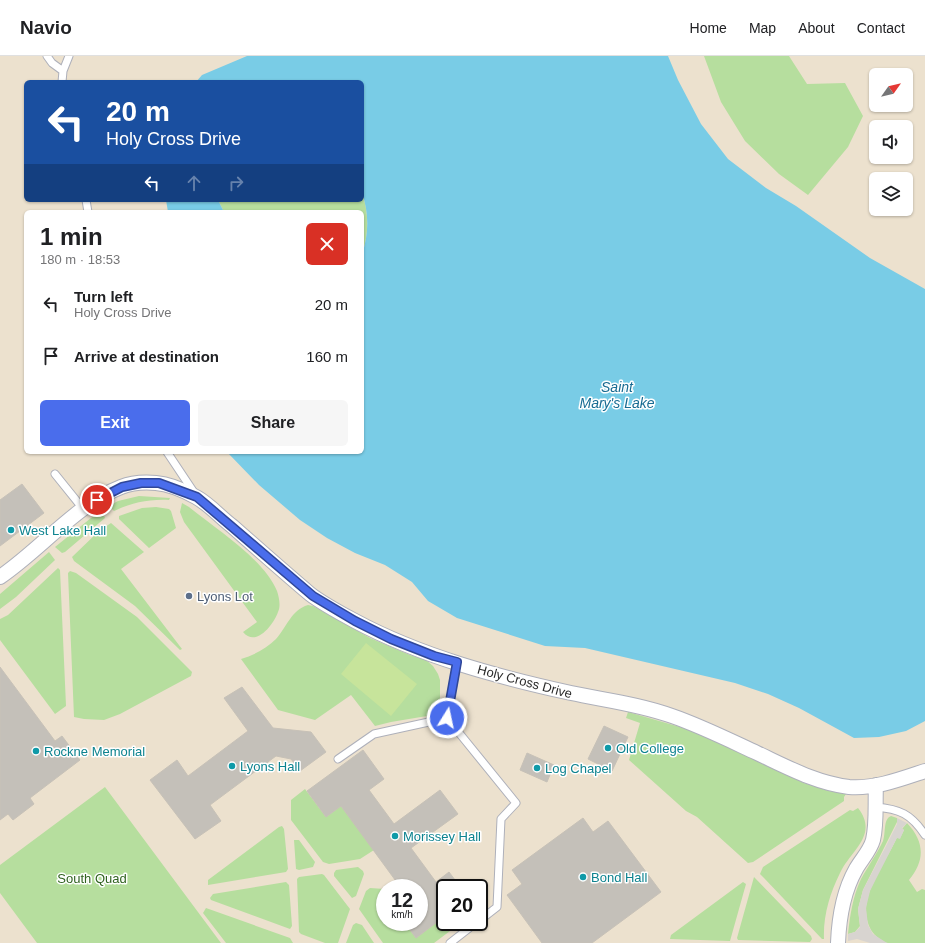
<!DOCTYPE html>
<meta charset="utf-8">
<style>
body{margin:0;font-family:Helvetica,sans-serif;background:#f6f6f6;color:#202124;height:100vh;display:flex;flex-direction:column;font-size:15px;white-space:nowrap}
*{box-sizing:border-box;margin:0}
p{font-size:13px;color:#757577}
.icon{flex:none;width:22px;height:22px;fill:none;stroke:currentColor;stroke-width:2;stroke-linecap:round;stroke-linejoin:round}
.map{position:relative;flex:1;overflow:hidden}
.panel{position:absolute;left:24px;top:154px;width:340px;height:244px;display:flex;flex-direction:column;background:#fff;border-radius:6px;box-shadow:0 1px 3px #0004}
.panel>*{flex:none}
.hud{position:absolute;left:24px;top:24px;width:340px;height:122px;border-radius:6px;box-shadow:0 1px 3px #0004;background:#1a4fa0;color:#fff;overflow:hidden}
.needle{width:26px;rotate:56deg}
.tools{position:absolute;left:869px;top:12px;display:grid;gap:8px}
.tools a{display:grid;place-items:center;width:44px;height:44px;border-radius:6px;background:#fff;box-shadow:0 1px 3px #0004;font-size:20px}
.speed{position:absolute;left:376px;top:823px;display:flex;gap:8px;font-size:20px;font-weight:700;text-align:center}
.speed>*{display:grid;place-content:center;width:52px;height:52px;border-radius:50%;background:#fff;box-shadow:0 1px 3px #0004;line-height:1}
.speed small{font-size:10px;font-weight:400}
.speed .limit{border:2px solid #111;border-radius:6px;background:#fff;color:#111}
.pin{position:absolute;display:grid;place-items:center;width:34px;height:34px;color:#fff;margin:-17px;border:2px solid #fff;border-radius:50%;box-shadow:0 1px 4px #0007}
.me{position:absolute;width:44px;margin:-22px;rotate:10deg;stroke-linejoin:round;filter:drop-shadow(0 0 3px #0008)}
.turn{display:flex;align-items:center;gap:14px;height:84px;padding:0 16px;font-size:18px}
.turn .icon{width:52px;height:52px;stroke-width:2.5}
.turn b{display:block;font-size:28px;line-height:34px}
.lanes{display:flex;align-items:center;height:38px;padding:0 16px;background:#0003;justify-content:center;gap:20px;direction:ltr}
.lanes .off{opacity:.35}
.round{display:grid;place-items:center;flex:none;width:42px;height:42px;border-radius:6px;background:#f6f6f6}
.summary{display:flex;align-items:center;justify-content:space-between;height:68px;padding:0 16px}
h1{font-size:24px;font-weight:600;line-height:30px}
.cta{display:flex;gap:8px;margin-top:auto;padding:8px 16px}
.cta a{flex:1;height:46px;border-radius:6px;background:#4a6dec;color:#fff;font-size:16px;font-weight:600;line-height:46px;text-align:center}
.cta a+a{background:#f6f6f6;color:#202124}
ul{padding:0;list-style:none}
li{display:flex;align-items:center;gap:12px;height:52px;padding:0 16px}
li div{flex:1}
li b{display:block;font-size:15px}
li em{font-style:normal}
header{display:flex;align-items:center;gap:24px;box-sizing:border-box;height:56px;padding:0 20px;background:#fff;border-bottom:1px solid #e0e0e0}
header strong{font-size:19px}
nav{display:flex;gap:22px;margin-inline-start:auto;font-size:14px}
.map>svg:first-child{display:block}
.education{fill:#ece1ce;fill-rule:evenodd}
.green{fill:#b6de9e}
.pitch{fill:#c7e49b}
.plaza{fill:#d8d4d0}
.water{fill:#79cce6}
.building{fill:#c4c0b9;stroke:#c7c1b7}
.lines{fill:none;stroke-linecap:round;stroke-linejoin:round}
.lane-casing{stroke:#aeb0ba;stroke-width:9}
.street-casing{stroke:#aeb0ba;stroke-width:16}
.lane{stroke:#fff;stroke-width:7}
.street{stroke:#fff;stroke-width:14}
.route-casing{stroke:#304799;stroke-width:10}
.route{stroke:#4a6dec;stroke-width:7}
.culture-dot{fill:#0f9aa8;stroke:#fff;stroke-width:1.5}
.service-dot{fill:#5c6f8a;stroke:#fff;stroke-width:1.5}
.labels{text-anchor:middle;stroke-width:3;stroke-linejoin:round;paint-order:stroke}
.culture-label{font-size:13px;fill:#0d838f;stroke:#fff;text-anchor:start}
.service-label{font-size:13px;fill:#4e5e75;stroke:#fff;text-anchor:start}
.street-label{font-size:13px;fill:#2b2b2b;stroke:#fff}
.park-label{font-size:13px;fill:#306320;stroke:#fff}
.water-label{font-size:14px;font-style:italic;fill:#176b92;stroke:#fff}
</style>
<header>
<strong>Navio</strong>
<nav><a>Home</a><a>Map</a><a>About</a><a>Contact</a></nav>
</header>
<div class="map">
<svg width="925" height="887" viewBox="0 0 925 887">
<rect width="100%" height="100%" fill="#ebe5de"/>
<path class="education" d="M0,0H925V887H0ZM876,19H906V49H876ZM26,26H362V144H26ZM876,71H906V101H876ZM876,123H906V153H876ZM26,156H362V396H26ZM385,832H419V866H385ZM445,832H479V866H445Z"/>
<path class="green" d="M704,0H789L807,28L845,27L863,60L848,91L808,139L779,118L745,85L721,46Z
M362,137C369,157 369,178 362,198V156H224L218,144H362Z
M139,440L170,442L169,444C148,443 132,447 114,455L109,450L118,445Z
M182,447L189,451C216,473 264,503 277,535C279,541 281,550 278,556C274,568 256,592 243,576L257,566L184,466L180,456Z
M156,451L169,453L171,455L176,472L149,492L119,463V460L142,452Z
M102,455L105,462L65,496L62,497L55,491L91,462Z
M111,467L144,496L121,513L182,593L180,594L135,550L74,505L72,501L99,475Z
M49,496L55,504L16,541L0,553V538Z
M58,512L60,514L66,650L55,658L0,584V563L8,559Z
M70,515L76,517L137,561L192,616L191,620L120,658L104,664L84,663L74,661L68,517Z
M308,549L313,550L370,582L410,599L426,604L433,610L438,618L440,624V644L432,656L427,660L391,666L375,670L351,639L315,664L278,654L241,603C254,599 266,593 276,583C287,571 291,554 308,549Z
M628,656L687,673L715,684L804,727L829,735L846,738L844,741V745L753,806L748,807L697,761L686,755L629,704L640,667L626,662Z
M105,731L221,887H37L0,837V809Z
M305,733L326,761L341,750L374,794L360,803L329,808L323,806L291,764V744Z
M858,752C879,779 851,794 840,817C830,837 823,860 824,883H822L764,822L760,818L763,811L850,754L853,755Z
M891,760L897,762V766L863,834L858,853L860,870L855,876L848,878C850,859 853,840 861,823C868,810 877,798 883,785C886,777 883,763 891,760Z
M907,767C925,786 925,805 909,824L917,836L922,833L925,834V887C913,887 900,887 888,887C882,886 875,880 871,874C854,844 885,809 897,781L900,782L904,774L902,773Z
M282,770L284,773L288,813L286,816L208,829V824L279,771Z
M294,784H299L315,806L313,811L299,814L296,813Z
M358,811L363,815L364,818L356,840L352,842L334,820V817L336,814Z
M322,818L324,819L350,853L338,887H325L301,878L299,876L297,823L299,821Z
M754,821L811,880L812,883L810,886L738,884L737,882Z
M286,826L289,829L292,870L290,873L211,844L210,842L213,838Z
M743,826L746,828L730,885L670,883L671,879Z
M370,832L385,833V866H404L416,882L441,863L450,875L434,887H383L359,853L366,835Z
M206,852L290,882L293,887H226L203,857Z
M356,867L362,869L374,887H346L353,869Z"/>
<path class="pitch" d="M366,587L417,628L391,660L341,618Z"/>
<path class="plaza" d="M897,762L907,767L902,772L904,774L900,783L897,782L876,823L870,835L866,852L868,869L873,878L887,887H870L857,883L848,885V878L855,876L860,871L858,853L863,834L885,792L897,768Z"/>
<path class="water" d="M247,0H668L678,24L701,68L728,103L766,132L796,150L870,202L925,233V665L906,675L879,681L854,682L799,652L768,638L735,627L585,592L545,590L457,562L428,545L412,526L385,509L355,497L327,482L300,464L259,429L227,396H362V198C369,178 369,157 362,137V26H285L265,24L258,26H196L202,19Z
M166,144H218L224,156H168Z"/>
<path class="building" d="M22,428L44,457L0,490V444Z
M0,611L55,685L62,680L80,704L30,742L34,748L13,764L8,758L0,764Z
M242,631L273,672L311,676L326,696L300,715L291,703L276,700L210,749L221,765L195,783L150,724L177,704L188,720L248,675L224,642Z
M604,670L628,681L612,715L588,703Z
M363,694L384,723L369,734L394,768L440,734L458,758L411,792L436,826L449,816L461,832H445V860L416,882L404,866H419V832H401L341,750L326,761L307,735Z
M527,697L554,709L547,726L520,714Z
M583,762L593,776L608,765L661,836L592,887H542L507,839L522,828L512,814Z"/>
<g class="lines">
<g class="lane-casing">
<path id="lane" d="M47,0L52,7L63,15
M62,26L63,15L69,0
M86,144L88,156
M167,396L195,438
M55,418L84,454
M457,606L447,662L516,747L501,763L497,851L479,865
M338,703L374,678L447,662
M875,751C900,753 911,758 925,779
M450,887L477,866"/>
</g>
<g class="street-casing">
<path id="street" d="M0,521C40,494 77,448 121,431C131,427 145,426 156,427C169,428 185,435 196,441C209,448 220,461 232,470C258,493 284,516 310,538C323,548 340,557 355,565C420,600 498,621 571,637C604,644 639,648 672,660C701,670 729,684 757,697C787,711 816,727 849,731C875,733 901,723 925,715
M838,887C839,861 843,836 856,813C861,804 870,795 873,784C877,767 875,748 876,729"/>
</g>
<use href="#lane" class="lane"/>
<use href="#street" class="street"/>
</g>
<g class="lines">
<g class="route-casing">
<path id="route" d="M97,444L122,431L141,427H159L197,441L313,540L355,565L391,583L434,600L457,606L447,662"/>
</g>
<use href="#route" class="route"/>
</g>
<g class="culture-dot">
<circle cx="11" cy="474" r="4"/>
<circle cx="608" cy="692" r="4"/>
<circle cx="36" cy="695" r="4"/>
<circle cx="232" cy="710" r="4"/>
<circle cx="537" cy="712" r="4"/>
<circle cx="395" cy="780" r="4"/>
<circle cx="583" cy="821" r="4"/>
</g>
<circle class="service-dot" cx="189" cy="540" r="4"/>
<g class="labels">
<g class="culture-label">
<text x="19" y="479">West Lake Hall</text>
<text x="616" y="697">Old College</text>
<text x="44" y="700">Rockne Memorial</text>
<text x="240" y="715">Lyons Hall</text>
<text x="545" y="717">Log Chapel</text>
<text x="403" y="785">Morissey Hall</text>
<text x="591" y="826">Bond Hall</text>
</g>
<g class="service-label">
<text x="197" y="545">Lyons Lot</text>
</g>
<g class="street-label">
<text transform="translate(525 625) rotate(15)" y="5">Holy Cross Drive</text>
</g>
<g class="park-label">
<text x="92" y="827">South Quad</text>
</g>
<g class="water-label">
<text x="617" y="336">Saint<tspan x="617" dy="16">Mary's Lake</tspan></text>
</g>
</g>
</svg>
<div class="tools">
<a><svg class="needle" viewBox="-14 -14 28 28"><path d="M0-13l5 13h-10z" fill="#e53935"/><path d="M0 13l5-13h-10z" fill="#757577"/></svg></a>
<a><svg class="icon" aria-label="sound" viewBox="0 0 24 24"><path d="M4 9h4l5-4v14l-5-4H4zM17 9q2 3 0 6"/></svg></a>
<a><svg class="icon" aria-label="layers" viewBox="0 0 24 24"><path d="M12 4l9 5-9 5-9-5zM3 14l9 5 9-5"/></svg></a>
</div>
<div class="speed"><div>12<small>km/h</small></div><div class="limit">20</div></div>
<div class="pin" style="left:97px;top:444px;background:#d93025"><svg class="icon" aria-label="arrive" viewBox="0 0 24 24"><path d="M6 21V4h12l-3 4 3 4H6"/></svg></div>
<svg class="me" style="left:447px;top:662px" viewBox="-20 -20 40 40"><circle r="17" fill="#4a6dec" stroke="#fff" stroke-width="3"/><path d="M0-11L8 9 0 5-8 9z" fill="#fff"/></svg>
<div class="hud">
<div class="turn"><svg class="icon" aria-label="left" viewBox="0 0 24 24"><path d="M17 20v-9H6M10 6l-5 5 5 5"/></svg><div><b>20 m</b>Holy Cross Drive</div></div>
<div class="lanes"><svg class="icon" aria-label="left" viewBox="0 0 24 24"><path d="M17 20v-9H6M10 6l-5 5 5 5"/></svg><svg class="icon off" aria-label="ahead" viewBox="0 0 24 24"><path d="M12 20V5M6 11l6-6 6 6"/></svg><svg class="icon off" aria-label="right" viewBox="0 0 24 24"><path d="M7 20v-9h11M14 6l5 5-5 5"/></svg></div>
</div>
<section class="panel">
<div class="summary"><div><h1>1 min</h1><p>180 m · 18:53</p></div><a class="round" style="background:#d93025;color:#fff"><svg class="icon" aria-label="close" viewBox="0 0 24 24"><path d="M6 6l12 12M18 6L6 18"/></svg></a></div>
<ul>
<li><svg class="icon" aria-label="left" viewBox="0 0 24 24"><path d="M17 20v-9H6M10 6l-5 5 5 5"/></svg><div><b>Turn left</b><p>Holy Cross Drive</p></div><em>20 m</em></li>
<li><svg class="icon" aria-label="arrive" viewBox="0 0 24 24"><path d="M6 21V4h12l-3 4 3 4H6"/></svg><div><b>Arrive at destination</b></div><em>160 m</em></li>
</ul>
<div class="cta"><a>Exit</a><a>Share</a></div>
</section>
</div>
